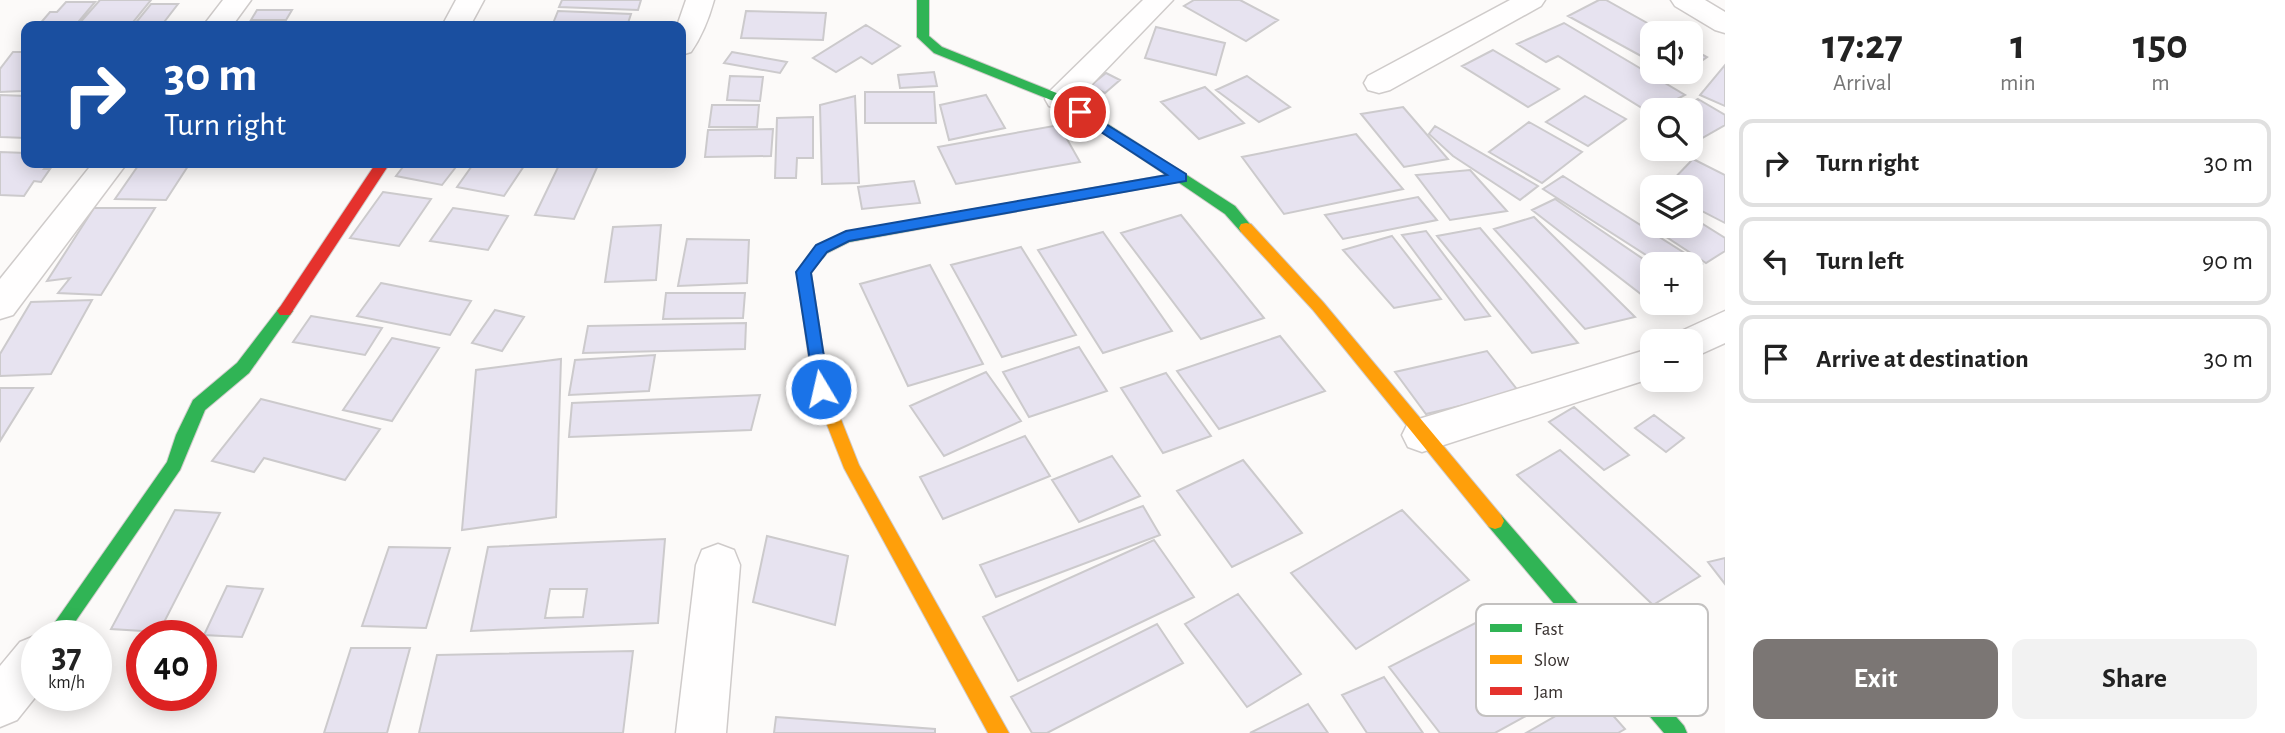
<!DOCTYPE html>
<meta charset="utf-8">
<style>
body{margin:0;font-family:"Alegreya Sans",sans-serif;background:#f2f2f2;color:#222;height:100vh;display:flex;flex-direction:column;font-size:26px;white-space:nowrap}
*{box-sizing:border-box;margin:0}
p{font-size:23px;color:#767676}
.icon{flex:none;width:38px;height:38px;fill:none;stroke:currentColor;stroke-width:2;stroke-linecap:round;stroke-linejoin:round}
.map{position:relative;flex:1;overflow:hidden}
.side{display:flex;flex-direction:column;background:#fff;width:560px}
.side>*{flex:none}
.guide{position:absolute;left:21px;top:21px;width:665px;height:147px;border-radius:14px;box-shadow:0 4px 18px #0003;background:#1a4fa0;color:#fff;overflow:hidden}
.buttons{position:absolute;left:1640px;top:21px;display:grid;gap:14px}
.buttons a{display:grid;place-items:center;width:63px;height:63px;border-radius:14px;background:#fff;box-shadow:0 4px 18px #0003;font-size:35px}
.speed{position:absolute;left:21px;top:620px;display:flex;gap:14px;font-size:35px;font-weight:700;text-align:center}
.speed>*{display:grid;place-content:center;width:91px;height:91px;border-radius:50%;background:#fff;box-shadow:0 4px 18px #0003;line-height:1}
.speed small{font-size:18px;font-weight:400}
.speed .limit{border:10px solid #d22;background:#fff;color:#111}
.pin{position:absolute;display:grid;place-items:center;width:60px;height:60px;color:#fff;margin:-30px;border:4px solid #fff;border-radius:50%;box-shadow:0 2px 7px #0007}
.me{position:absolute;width:77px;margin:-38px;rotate:351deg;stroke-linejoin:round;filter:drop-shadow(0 0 5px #0008)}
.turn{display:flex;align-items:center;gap:24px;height:147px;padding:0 28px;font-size:32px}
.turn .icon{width:91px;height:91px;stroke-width:2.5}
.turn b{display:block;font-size:49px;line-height:60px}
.eta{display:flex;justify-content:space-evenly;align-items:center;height:119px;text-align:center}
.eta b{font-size:42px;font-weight:700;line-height:49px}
.primary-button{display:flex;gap:14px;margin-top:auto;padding:14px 28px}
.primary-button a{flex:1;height:80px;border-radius:14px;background:#7b7674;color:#fff;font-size:28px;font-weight:700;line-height:80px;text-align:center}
.primary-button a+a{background:#f2f2f2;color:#222}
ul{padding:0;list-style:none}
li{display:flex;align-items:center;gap:21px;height:88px;margin:0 14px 10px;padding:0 14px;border:4px solid #e0e0e0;border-radius:14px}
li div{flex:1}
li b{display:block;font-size:26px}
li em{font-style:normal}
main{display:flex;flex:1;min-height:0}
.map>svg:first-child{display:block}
.building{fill:#e7e3f0;stroke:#cccacc;stroke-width:2;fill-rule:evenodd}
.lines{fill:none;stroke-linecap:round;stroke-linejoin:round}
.street-casing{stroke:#cfcbca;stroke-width:3}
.fast-casing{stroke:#cfcbca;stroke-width:2}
.slow-casing{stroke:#cfcbca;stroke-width:2}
.jam-casing{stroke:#cfcbca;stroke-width:2}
.street{fill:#fffefe;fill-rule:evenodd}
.fast{fill:#30b455;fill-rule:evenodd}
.slow{fill:#ff9f0a;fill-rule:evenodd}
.jam{fill:#e5322d;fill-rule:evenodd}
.route{fill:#1a73e8;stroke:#114b97;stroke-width:2}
.key{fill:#fff;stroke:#c3c1c0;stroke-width:2}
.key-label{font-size:19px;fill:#362f2d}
</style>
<main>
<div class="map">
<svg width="1725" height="733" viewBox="0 0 1725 733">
<rect width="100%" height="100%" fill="#fcfaf9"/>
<path class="building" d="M100,0H151L130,26H77Z
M562,0H641L638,10L559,7Z
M1194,0H1240L1278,20L1246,41L1184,6Z
M1599,0H1606L1665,33H1652V62L1568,16Z
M66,2H95L75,26H38L50,12H57Z
M151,4H178L161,26H133Z
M257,10H292L286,20H251Z
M558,11L631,14L627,26H552Z
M746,11L826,13L823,40L741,38Z
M1564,23L1685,95L1650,113L1558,56L1546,62L1517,44Z
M866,25L900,46L872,64L861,57L836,72L813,58Z
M1156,27L1225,43L1216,75L1145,58Z
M1690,48L1707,57L1690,69Z
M1493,50L1559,89L1528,107L1462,66Z
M13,52H26V86L22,91L0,92V69Z
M732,52L787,62L780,73L724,63Z
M1725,65V106L1700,95Z
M934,72L937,86L900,88L898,75Z
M1106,73L1120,80L1105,93L1090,86Z
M730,76L763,77L760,101L727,100Z
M1247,76L1290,107L1259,122L1216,90Z
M1205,87L1244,123L1199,139L1161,102Z
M865,92H934L936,123H865Z
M0,95L26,96V138L0,137Z
M986,95L1005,128L949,140L940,105Z
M855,96L859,183L822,184L820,105Z
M1585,96L1626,119L1588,146L1546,122Z
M1698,99L1725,115V125L1690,145V110H1679Z
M712,105H759L757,127H709Z
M1403,107L1448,159L1404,167L1361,114Z
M813,117V158H797L796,178H775L777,118Z
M1529,122L1582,152L1542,183L1489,152Z
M1059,125L1080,162L956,184L938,147Z
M1435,126L1538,186L1520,200L1453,156L1429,134Z
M773,129L771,156L705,157L708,130Z
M1356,134L1403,189L1284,214L1242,157Z
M0,152L26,153V163H49L44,169H50L41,182L34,181L24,196L0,195Z
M1693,159L1725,175V223L1690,205V187H1666Z
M140,163H190L166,200L115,199Z
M406,163H459L442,185L396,176Z
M474,163H526L504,196L457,187Z
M560,163H599L574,219L535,215Z
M1470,170L1507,211L1450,220L1416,175Z
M1563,176L1702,264L1690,272V264H1660L1543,189Z
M914,181L920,203L862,209L858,187Z
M383,192L431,199L399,246L350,238Z
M1418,197L1437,220L1343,239L1325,215Z
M1555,199L1652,265V295L1646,298L1532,210Z
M94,208H155L101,295L58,293L70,278L47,281Z
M453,208L508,216L488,250L430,241Z
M1181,215L1264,318L1201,339L1121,233Z
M1652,215V226H1690V216L1725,238V251L1706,263L1642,221Z
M1534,217L1635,317L1585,329L1494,229Z
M661,225L656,280L605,282L613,227Z
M1480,228L1578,343L1532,353L1437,236Z
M1426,231L1490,316L1465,320L1402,235Z
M1103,232L1172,331L1103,353L1038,250Z
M1392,236L1441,299L1394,308L1343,250Z
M687,239L749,240L747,283L678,286Z
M1021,247L1076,335L1002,357L951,265Z
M930,265L983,364L908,386L860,284Z
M381,283L471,301L450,335L357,316Z
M666,293H745L743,318L663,319Z
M92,300L51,374L0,376V354L31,302Z
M495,310L524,317L502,351L472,343Z
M311,316L382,328L365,355L293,342Z
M746,323L745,349L583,353L588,326Z
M1280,336L1325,391L1219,429L1177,371Z
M392,338L439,348L392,421L343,410Z
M1079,347L1107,391L1029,417L1003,372Z
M1487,351L1519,392L1426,414L1395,372Z
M655,355L649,391L569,395L575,360Z
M561,359L556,517L462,530L476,370Z
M986,372L1021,421L944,456L910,406Z
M1166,373L1211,436L1163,453L1121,388Z
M0,388H33L0,441Z
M760,395L751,430L569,437L572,403Z
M261,399L380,429L345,480L264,458L254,472L212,461Z
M1574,407L1629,455L1604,470L1549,422Z
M1654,415L1684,438L1666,452L1635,428Z
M1025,436L1050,476L943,519L920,477Z
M1560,450L1700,576L1653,605L1517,475Z
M1112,456L1140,496L1079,522L1052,480Z
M1243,460L1302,533L1232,567L1177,491Z
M1143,506L1160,535L996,597L980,565Z
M175,510L220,513L159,632L111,629Z
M1402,510L1469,580L1356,649L1291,573Z
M767,536L848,556L835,625L753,602Z
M665,539L658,623L471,631L488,547ZM550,589H587L583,617L545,618Z
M1154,540L1194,597L1018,681L983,617Z
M389,547L450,548L426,628L362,626Z
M1725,558V584L1708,562Z
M227,586L263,589L242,637L204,635Z
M1238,594L1301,674L1247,707L1185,624Z
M1495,613L1566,694L1495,733H1440L1389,667Z
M1157,624L1183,663L1047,733H1032L1011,697Z
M351,648H410L387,733H324Z
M633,651L623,733H419L437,655Z
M1384,677L1423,733H1367L1342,695Z
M1594,694L1625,729L1618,733H1526Z
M1308,704L1328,733H1250Z
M776,717L935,729V733H774Z"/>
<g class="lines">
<g class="street-casing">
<path id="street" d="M223,0H251L232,26H203Z
M456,0H484L470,26H442Z
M686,0H714C709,18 702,36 691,52L681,55V26H677Z
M1143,0H1173L1071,106L1060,109L1049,106L1045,99L1049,92Z
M1510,0H1545L1541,6L1390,90L1379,93L1368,90L1364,83L1368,76Z
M1671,0H1705L1725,12V33L1715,30L1675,6Z
M93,163H127L13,315L0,319V279Z
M1725,311V343L1690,359V341H1673L1677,333Z
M1652,348V378L1422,452L1408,447L1402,435L1408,423L1422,418Z
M718,544L734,550L740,565L726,733H676L696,565L702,550Z
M37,635V695L17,720L0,727V666L20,642Z"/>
</g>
<g class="fast-casing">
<path id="fast" d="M917,0H929V36L942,47L1064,96L1235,206L1253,228L1251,232H1241L1225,214L1178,182L849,242L827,253L823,258H813L811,254L817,245L846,232L1166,175L1056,102L934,53L917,37Z
M285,305L290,307L293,311L290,315L249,373L205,410L180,470L66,635H46L167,462L176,435L193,400L237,363L280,307Z
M1495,513L1501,515L1684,726L1687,733H1664L1489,527L1486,521L1489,515Z"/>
</g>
<g class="slow-casing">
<path id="slow" d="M1246,223L1251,224L1323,302L1501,515L1504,521L1501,527L1495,529L1489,527L1313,310L1241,232L1239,228L1241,224Z
M818,249L825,254L811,273L829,389L859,465L1009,733H988L844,468L813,389L797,272L813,250Z"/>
</g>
<g class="jam-casing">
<path id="jam" d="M376,163H390L290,315H280L277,311L280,307Z"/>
</g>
<use href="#street" class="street"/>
<use href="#fast" class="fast"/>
<use href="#slow" class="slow"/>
<use href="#jam" class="jam"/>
</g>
<path class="route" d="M1080,108L1186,174V181L849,241L827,252L811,273L829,389L827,393H815L796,272L816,245L846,231L1167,175L1075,115L1073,112Z"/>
<rect x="1476" y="604" width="232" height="112" rx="10" class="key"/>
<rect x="1490" y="624" width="32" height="8" fill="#30b455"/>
<rect x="1490" y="655" width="32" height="9" fill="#ff9f0a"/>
<rect x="1490" y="687" width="32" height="8" fill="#e5322d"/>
<g class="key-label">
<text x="1534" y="635">Fast</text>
<text x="1534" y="666">Slow</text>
<text x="1534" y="698">Jam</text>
</g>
</svg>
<div class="buttons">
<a><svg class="icon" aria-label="sound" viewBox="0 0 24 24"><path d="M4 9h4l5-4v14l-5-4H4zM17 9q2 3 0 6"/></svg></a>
<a><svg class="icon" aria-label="search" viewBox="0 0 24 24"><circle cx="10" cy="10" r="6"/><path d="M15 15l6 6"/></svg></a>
<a><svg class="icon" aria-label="layers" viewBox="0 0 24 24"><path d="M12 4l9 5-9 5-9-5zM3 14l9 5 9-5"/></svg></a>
<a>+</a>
<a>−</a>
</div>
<div class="speed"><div>37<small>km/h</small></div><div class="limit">40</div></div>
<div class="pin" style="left:1080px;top:112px;background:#d93025"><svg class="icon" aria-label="arrive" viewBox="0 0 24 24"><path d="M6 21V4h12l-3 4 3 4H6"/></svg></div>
<svg class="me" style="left:821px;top:389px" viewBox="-20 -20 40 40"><circle r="17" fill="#1a73e8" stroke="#fff" stroke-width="3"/><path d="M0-11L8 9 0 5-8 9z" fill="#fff"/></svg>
<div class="guide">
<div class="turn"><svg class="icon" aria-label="right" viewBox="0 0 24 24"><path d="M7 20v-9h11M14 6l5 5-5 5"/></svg><div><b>30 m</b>Turn right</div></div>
</div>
</div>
<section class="side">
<div class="eta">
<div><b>17:27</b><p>Arrival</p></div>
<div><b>1</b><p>min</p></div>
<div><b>150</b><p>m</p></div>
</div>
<ul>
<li><svg class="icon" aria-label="right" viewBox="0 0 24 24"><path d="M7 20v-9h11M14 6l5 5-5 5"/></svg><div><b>Turn right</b></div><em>30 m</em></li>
<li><svg class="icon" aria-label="left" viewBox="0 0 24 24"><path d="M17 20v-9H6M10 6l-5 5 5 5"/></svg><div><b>Turn left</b></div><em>90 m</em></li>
<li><svg class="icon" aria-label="arrive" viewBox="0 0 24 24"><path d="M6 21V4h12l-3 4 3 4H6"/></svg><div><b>Arrive at destination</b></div><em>30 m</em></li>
</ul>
<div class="primary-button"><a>Exit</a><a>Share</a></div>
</section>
</main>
